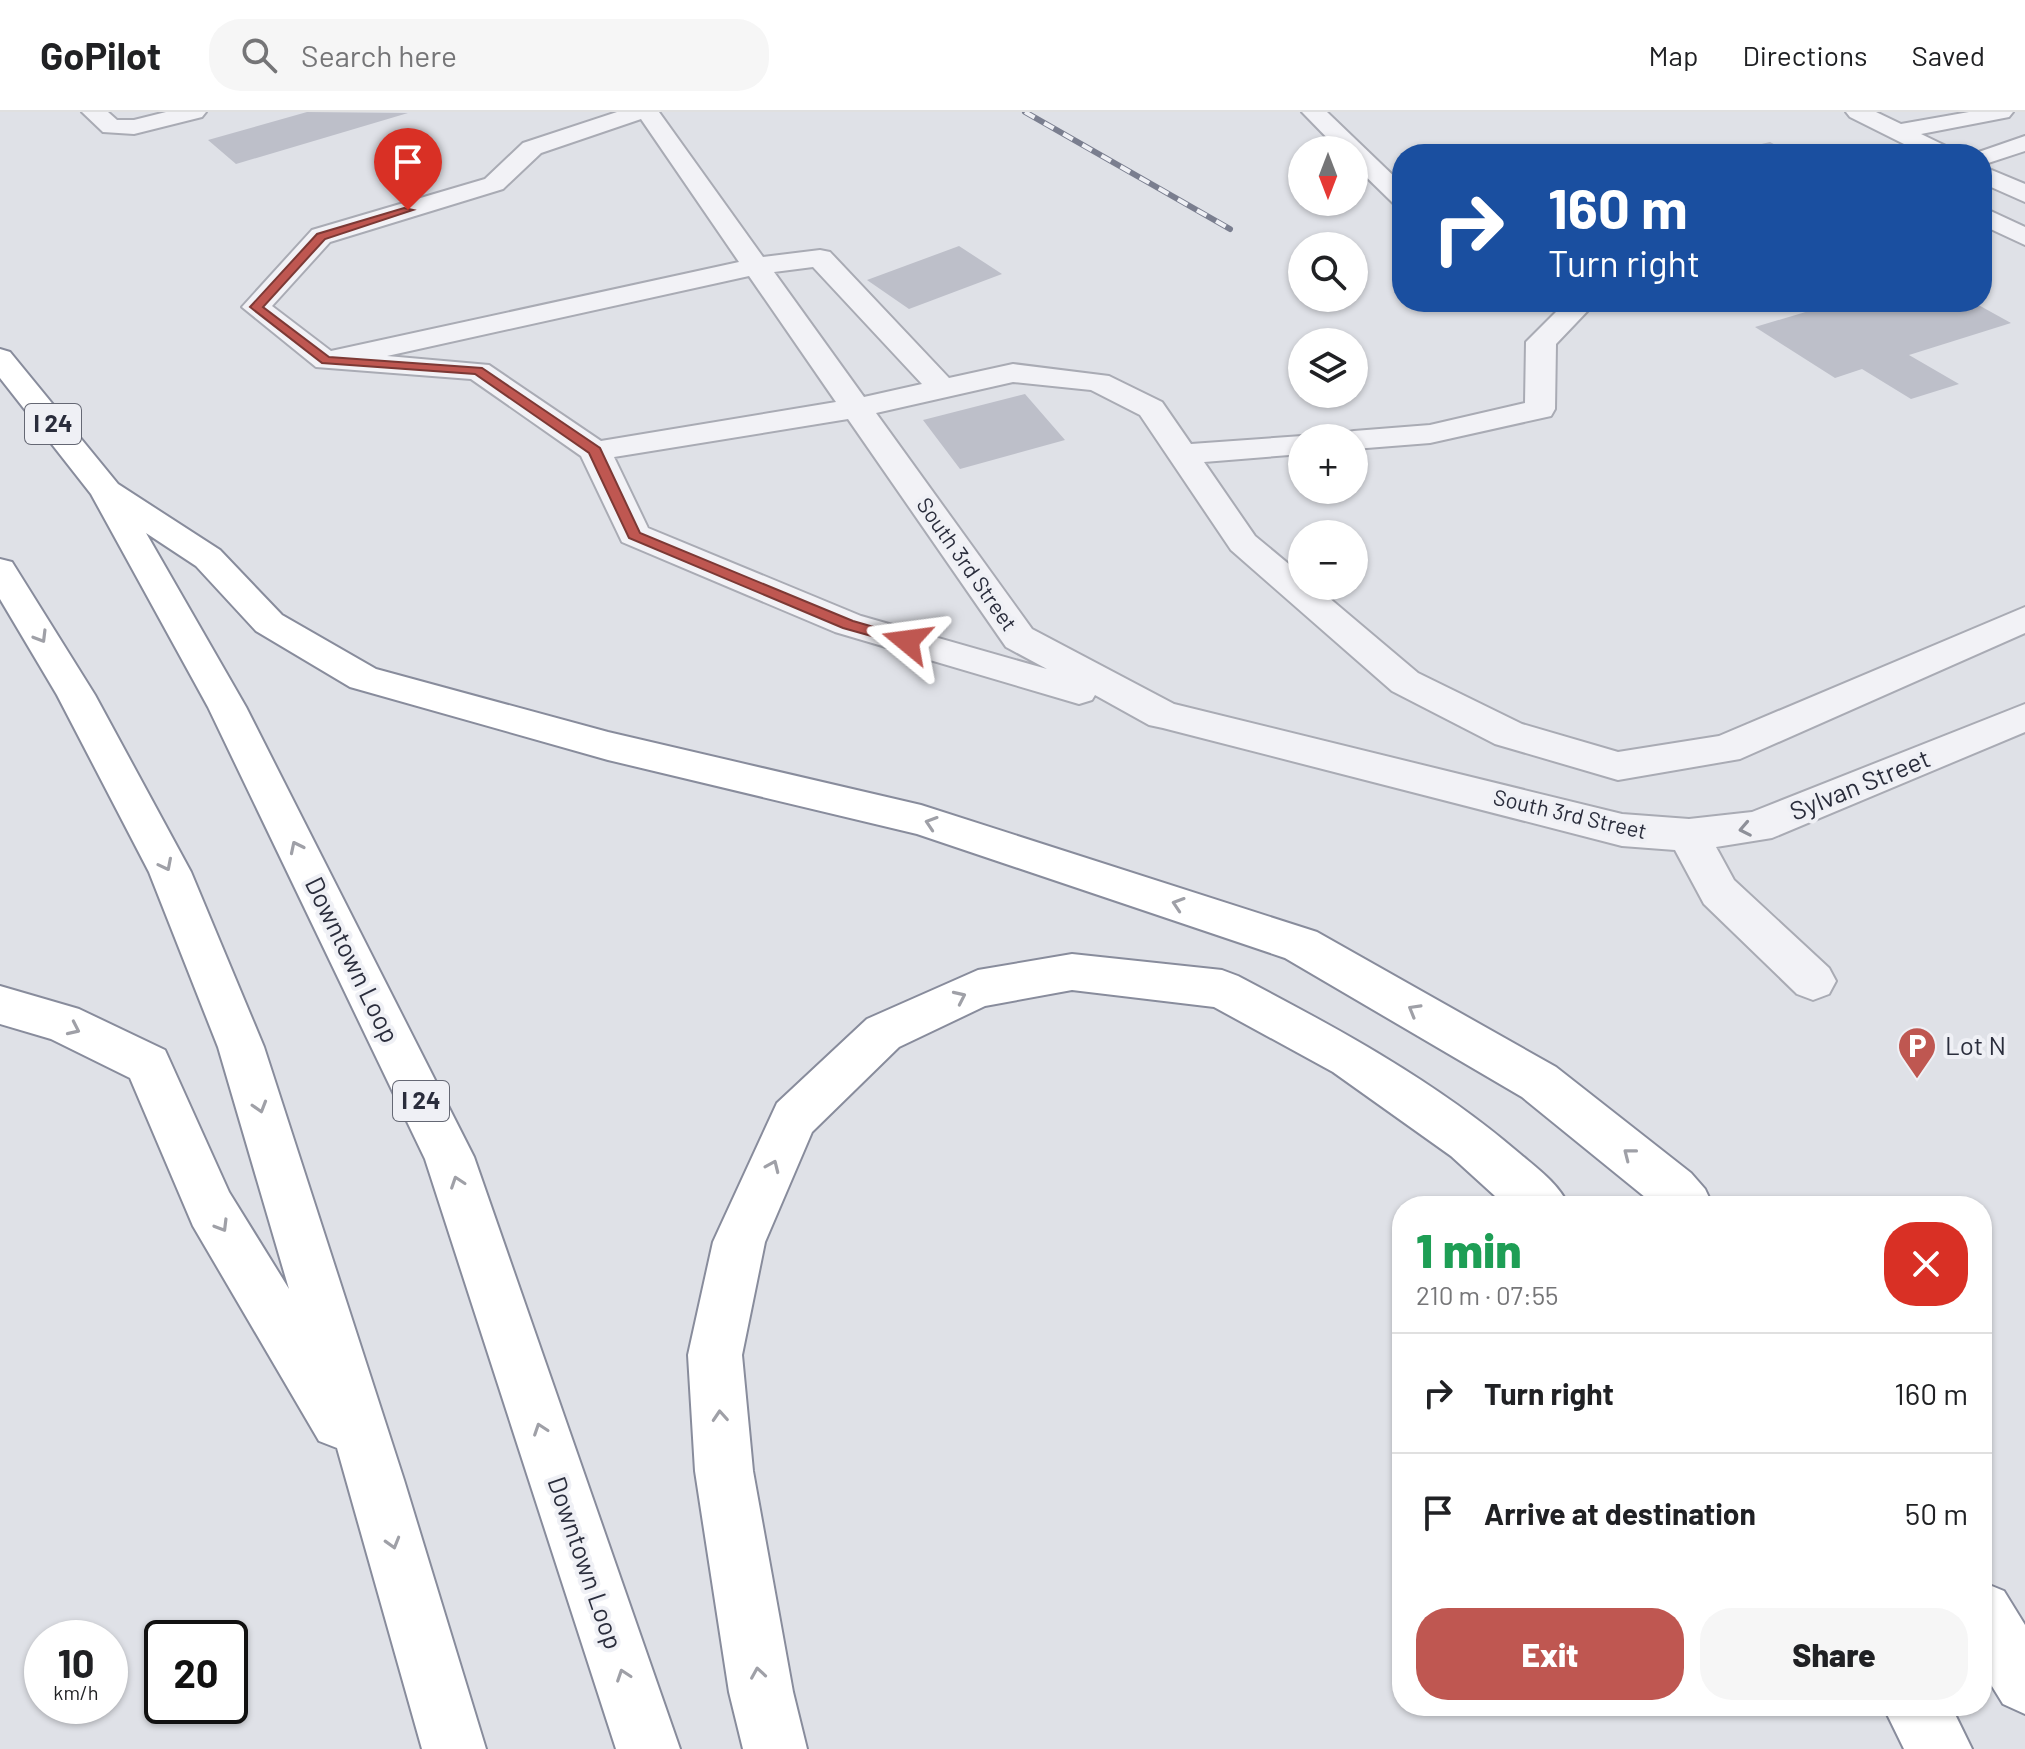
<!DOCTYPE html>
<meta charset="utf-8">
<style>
body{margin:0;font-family:Barlow,sans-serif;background:#f6f6f6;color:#202124;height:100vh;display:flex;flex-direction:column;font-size:30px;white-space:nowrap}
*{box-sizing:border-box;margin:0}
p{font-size:26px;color:#757577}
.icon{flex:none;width:44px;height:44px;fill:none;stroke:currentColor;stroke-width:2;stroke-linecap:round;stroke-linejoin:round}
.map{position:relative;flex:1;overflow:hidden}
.sheet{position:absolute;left:1392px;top:1084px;width:600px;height:520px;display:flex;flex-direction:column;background:#fff;border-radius:32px;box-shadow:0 2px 6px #0004}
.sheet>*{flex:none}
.top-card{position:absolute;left:1392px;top:32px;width:600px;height:168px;border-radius:32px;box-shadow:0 2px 6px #0004;background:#1a4fa0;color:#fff;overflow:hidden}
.needle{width:52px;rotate:180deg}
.fabs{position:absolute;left:1288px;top:24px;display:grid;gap:16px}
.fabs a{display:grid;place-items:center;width:80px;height:80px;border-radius:50%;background:#fff;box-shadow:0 2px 6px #0004;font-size:40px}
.speed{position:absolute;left:24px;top:1508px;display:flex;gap:16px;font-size:40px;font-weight:700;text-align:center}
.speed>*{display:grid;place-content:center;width:104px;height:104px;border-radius:50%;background:#fff;box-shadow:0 2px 6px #0004;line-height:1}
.speed small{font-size:20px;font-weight:400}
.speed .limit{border:4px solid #111;border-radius:12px;background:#fff;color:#111}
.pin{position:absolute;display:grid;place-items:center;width:68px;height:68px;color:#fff;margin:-82px -34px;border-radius:50% 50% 50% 0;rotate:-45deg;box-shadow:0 0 8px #0007}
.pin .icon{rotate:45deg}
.me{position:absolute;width:88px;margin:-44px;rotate:286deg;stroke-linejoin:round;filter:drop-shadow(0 0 6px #0008)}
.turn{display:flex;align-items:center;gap:28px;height:168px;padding:0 24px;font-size:36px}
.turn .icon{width:104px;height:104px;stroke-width:2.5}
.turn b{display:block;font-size:56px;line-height:68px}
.round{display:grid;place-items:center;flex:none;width:84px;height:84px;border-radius:32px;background:#f6f6f6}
.overview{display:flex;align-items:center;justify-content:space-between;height:136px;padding:0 24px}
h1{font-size:48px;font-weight:800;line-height:60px;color:#1e9e55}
.primary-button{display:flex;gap:16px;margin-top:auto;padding:16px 24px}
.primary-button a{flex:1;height:92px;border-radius:32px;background:#bf5751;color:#fff;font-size:32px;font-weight:800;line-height:92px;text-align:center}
.primary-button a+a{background:#f6f6f6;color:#202124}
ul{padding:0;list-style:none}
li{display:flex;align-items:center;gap:24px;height:120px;padding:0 24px;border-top:2px solid #e0e0e0}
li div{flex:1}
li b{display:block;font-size:30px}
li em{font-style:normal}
header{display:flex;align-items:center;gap:48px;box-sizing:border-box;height:112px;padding:0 40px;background:#fff;border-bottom:2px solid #e0e0e0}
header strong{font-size:38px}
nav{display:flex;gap:44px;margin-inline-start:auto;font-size:28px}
.search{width:560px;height:72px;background:#f6f6f6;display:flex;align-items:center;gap:20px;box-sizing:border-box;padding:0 28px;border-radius:32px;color:#757577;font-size:30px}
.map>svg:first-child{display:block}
.building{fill:#bdbfc9}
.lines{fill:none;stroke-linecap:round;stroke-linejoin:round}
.minor-casing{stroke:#a9abb4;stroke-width:4}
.highway-casing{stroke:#888c9c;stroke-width:4}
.minor{fill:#f2f2f6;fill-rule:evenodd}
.highway{fill:#fff;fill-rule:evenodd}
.rail-casing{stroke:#7a7e8f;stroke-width:6}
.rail{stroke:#eff0f5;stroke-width:4;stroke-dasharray:11;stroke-linecap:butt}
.oneway{stroke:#9fa0a7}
.oneway2{stroke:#8e9099}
.route{fill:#bf5751;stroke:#7c3935;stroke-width:2}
.labels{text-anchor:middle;stroke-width:8;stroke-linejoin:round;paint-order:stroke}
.far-street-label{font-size:22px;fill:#2a2d3c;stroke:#eff0f5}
.shield{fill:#eff0f5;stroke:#656874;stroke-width:2}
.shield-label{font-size:24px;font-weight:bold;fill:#2a2d3c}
.street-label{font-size:26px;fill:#2a2d3c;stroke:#eff0f5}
.poi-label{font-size:26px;fill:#2a2d3c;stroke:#eff0f5;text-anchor:start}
</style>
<header>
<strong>GoPilot</strong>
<div class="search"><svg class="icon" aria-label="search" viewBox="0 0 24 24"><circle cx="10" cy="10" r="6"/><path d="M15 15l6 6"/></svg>Search here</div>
<nav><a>Map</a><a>Directions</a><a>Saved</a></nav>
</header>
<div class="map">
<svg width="2025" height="1637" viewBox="0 0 2025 1637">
<rect width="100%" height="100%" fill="#dfe1e7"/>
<path class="building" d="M307,0L408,1L236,52L208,28Z
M1770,30L1793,42H1724V41Z
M959,134L1002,162L909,197L867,168Z
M1839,190H1973L2011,211L1909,243L1959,272L1911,287L1862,257L1835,266L1755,215Z
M1025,282L1065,328L960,357L923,308Z"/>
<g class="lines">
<g class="minor-casing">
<path id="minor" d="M82,0H108L117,8H134L166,0H206L202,5L134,22L103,20Z
M617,0H659L763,145L820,138L830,140L949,266L1013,252L1109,264L1162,290L1191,332L1302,324L1312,326H1302V342L1204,350L1255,424L1302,463V474H1315L1418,561L1522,612L1618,640L1719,624L2025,495V521L1740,647L1618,668L1495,632L1392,579L1231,438L1140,303L1091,278L1013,270L876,301L1032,517L1174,592L1622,702L1689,707L1752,700L2025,592V620L1772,726L1716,735L1734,768L1829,856L1836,869L1829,882L1813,888L1797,882L1704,792L1675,738L1622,734L1163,616L1149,613L1095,583L1092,588L1079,592L835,520L622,430L581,344L471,267L316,255L242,195L312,118L485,67L523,31ZM641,7L739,150L331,239L272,194L330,130L503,77L541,41ZM813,155L922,272L864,285L774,160ZM749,164L836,290L601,329L489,253L387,244ZM848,307L1006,535L1047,557L861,504L648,416L614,345Z
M1302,0H1327L1402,72V94L1393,91L1354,53V38H1339Z
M1846,0H1876L1901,12L1969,0H2013L2009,5L1921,22L1952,37L1955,42H1924L1850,5Z
M2025,24V39L1982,53V42H1973Z
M1982,54L2025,72V90L1982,71Z
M1982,95L2025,115V133L1982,113Z
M1566,190H1596L1556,232L1555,297L1551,304L1430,331L1354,337V326H1340L1343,321L1354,319L1430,313L1525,291L1526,230Z"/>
</g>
<g class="highway-casing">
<path id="highway" d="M0,237L10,240L118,372L220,438L282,503L376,557L608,620L921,693L1317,820L1556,955L1691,1061L1705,1077L1713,1094H1656L1522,985L1285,846L917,722L608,648L350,575L256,519L196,454L146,421L246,595L474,1045L680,1637H616L425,1047L208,595L91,382L0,266Z
M0,447L12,450L95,583L191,760L264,935L404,1368L486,1637H422L337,1336L319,1329L193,1114L130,966L51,927L0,912V874L79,897L165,938L229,1080L289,1177L218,935L149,760L57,583L0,487Z
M1072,842L1222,858L1238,864C1337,916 1434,968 1519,1041C1538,1057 1558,1071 1569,1094H1506L1451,1044L1333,960L1214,895L1072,878L985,894L899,935L812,1020L765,1130L742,1243L753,1359L793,1580L807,1637H743L729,1580L695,1359L688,1243L713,1130L777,991L867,907L978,858Z
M1982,1470L2004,1479L2025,1513V1602L2003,1592L1982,1558Z
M1883,1594H1951L1972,1637H1904Z"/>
</g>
<use href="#minor" class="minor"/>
<use href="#highway" class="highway"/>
<g class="rail-casing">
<path id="rail" d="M1025,0L1230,117"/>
</g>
<use href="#rail" class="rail"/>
</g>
<defs><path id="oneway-chevron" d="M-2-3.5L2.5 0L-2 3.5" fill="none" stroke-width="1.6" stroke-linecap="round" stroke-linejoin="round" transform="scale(2)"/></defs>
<g class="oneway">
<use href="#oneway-chevron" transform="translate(41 525) rotate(59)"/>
<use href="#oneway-chevron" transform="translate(931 711) rotate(-162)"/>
<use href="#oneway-chevron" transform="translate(296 735) rotate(-116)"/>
<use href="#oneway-chevron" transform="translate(166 753) rotate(63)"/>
<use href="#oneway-chevron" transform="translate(1178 792) rotate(-162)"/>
<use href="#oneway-chevron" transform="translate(960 885) rotate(-25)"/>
<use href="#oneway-chevron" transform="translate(1414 898) rotate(-150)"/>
<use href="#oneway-chevron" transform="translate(74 917) rotate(25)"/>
<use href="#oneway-chevron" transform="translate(260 995) rotate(73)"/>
<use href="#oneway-chevron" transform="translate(1629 1042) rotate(-142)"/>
<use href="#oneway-chevron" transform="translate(773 1054) rotate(-66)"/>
<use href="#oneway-chevron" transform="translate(457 1070) rotate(-109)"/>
<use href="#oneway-chevron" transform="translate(222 1114) rotate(59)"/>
<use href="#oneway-chevron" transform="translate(720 1304) rotate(-94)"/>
<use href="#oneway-chevron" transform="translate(540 1317) rotate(-109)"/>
<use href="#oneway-chevron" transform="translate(393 1431) rotate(74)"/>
<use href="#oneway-chevron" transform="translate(758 1561) rotate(-99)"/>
<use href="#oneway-chevron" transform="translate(623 1563) rotate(-109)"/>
</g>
<use class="oneway2" href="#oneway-chevron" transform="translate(1745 717) rotate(169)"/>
<path class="route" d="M404,96L413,98L325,127L263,195L329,245L482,256L600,336L640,421L853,509L912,526V533L907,534L843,516L629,426L589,341L475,262L322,251L250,195L317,122Z"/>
<defs>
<g id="parking-pin" transform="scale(2)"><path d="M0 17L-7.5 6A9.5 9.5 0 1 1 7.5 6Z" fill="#bf5751" stroke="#eff0f5"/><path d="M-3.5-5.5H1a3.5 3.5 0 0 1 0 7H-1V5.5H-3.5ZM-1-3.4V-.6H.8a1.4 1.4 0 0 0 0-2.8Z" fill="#fff"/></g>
</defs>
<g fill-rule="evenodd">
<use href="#parking-pin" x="1917" y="934"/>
</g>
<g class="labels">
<g class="far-street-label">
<text transform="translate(967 452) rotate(55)" y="8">South 3rd Street</text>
<text transform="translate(1570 702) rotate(13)" y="8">South 3rd Street</text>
</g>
<g class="shield">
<rect x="25" y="292" width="56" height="40" rx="6"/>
<rect x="393" y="969" width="56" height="40" rx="6"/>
</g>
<g class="shield-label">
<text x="53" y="320">I 24</text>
<text x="421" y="997">I 24</text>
</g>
<g class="street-label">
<text transform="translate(1860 673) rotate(-22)" y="9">Sylvan Street</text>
<text transform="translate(352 848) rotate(64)" y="9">Downtown Loop</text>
<text transform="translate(585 1451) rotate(71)" y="9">Downtown Loop</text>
</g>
<g class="poi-label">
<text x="1945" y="943">Lot N</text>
</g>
</g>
</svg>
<div class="fabs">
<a><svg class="needle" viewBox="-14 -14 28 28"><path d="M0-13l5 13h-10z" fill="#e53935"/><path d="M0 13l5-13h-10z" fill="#757577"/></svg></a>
<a><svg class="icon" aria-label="search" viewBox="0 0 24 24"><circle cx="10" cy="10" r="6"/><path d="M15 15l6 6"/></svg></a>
<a><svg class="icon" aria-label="layers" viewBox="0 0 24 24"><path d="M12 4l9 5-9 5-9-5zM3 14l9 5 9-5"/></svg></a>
<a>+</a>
<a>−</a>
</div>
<div class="speed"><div>10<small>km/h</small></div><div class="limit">20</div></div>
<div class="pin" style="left:408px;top:98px;background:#d93025"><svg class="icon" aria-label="arrive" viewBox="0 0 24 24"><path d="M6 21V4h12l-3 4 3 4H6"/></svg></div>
<svg class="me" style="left:907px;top:529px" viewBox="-20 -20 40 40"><path d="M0-17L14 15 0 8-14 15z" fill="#bf5751" stroke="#fff" stroke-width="4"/></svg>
<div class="top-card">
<div class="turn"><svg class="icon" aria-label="right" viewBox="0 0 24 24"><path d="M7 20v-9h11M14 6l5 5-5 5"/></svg><div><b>160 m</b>Turn right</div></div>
</div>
<section class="sheet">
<div class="overview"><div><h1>1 min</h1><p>210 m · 07:55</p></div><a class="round" style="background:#d93025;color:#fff"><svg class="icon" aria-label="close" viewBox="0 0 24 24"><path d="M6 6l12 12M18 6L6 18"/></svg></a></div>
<ul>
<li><svg class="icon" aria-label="right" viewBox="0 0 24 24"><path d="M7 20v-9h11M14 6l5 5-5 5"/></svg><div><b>Turn right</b></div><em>160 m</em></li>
<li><svg class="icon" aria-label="arrive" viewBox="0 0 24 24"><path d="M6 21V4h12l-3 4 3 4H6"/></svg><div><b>Arrive at destination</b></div><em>50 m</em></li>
</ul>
<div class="primary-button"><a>Exit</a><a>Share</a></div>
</section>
</div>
